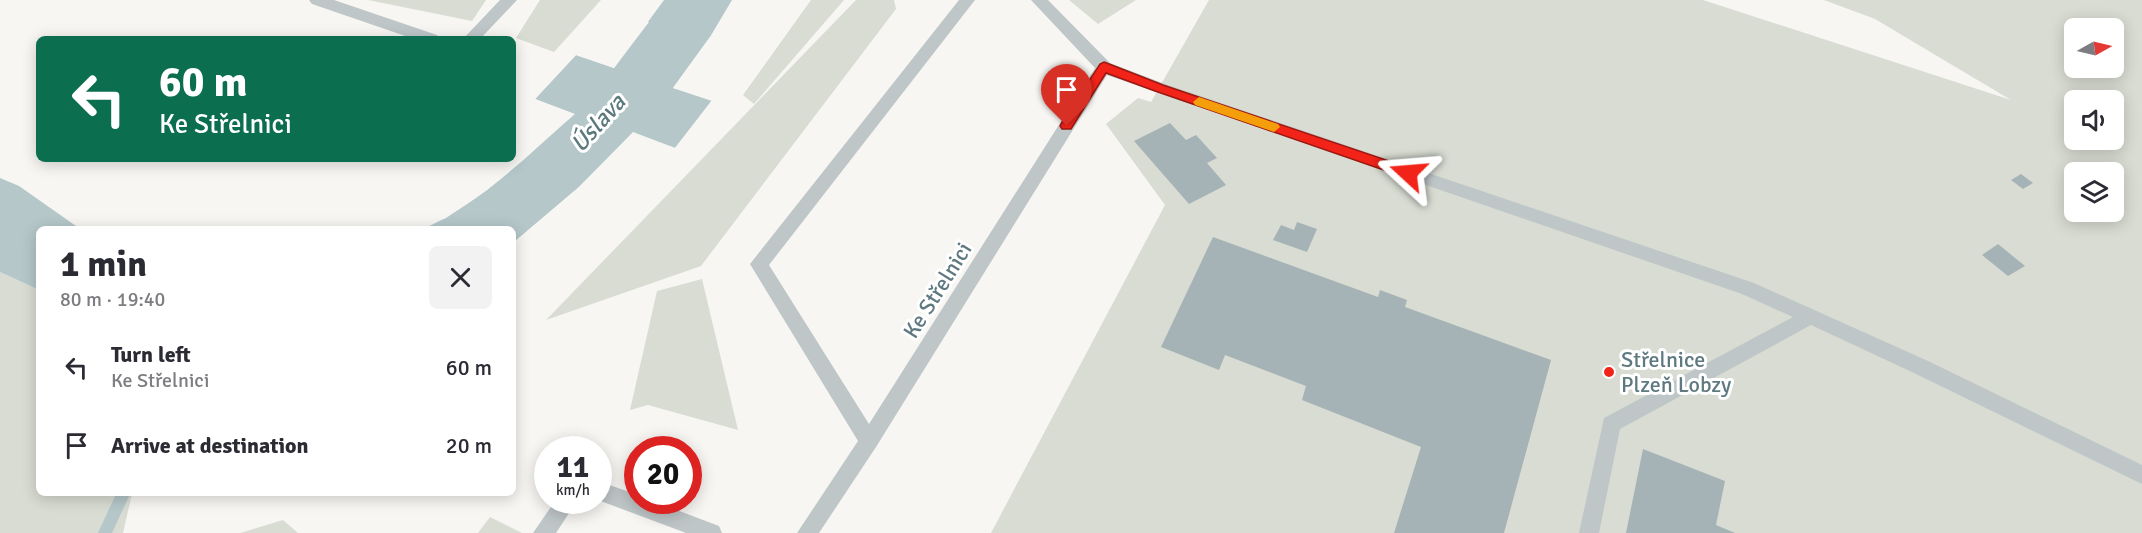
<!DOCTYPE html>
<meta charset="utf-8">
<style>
body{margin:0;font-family:Signika,sans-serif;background:#f2f2f3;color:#2b2b33;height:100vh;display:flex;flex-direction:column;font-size:22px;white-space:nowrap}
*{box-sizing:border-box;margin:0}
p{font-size:20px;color:#7c7c81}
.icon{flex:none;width:33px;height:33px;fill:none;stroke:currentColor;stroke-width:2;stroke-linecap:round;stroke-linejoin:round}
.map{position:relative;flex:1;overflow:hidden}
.side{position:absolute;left:36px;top:226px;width:480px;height:270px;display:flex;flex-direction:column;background:#fff;border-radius:9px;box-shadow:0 3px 15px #0003}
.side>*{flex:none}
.hud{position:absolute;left:36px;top:36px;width:480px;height:126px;border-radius:9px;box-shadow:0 3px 15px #0003;background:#0b6e4f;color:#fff;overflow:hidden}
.needle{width:39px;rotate:82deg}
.controls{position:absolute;left:2064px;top:18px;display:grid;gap:12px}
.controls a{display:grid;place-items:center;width:60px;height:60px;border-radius:9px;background:#fff;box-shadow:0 3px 15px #0003;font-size:30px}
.speed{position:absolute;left:534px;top:436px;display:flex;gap:12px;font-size:30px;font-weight:700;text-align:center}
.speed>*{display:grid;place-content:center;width:78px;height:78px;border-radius:50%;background:#fff;box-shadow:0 3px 15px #0003;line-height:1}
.speed small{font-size:15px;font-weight:400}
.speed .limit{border:9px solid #d22;background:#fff;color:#111}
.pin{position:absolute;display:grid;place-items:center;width:51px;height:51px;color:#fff;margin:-62px -26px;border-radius:50% 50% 50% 0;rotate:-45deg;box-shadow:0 0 6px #0007}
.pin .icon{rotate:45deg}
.me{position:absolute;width:66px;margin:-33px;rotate:289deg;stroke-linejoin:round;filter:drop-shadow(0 0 4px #0008)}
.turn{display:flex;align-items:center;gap:21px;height:126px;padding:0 24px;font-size:27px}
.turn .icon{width:78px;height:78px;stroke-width:2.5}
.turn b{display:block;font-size:42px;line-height:51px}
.round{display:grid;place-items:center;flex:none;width:63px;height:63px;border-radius:9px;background:#f2f2f3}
.head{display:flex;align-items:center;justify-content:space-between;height:102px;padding:0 24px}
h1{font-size:36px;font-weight:700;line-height:45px}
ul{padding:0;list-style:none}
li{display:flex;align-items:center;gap:18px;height:78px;padding:0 24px}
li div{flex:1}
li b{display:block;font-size:22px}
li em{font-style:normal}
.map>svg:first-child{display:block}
.green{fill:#d8dcd2;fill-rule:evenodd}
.water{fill:#b5c7c9}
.pier{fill:#f7f6f3}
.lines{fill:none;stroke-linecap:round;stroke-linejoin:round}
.stream{fill:#b5c7c9;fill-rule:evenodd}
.building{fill:#a6b3b6}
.service{fill:#bfc6c8;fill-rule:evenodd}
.route{fill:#f22419;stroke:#9d1710;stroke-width:1.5}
.slow{fill:#f59e0b}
.poi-dot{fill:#f22419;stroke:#fff;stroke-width:2}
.labels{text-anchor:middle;stroke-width:6;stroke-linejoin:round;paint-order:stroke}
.street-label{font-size:22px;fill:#5f7981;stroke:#fff}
.poi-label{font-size:22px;fill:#5f7981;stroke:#fff;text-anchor:start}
.water-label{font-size:24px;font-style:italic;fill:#5a797c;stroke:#fff}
</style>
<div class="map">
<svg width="2142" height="533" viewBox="0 0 2142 533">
<rect width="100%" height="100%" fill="#f7f6f3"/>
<path class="green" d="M368,0H486L472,21Z
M540,0H601L554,52L516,38Z
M811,0H844L754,104L743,95Z
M856,0H894L896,9L701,266L546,320Z
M1069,0H1136L1098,24Z
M1209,0H1703L2011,100L1875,19L1824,0H2142V533H991L1165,205L1106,124L1138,98L1151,102ZM2074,28H2114V68H2074ZM2074,100H2114V140H2074ZM2074,172H2114V212H2074Z
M0,272L39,290V494H132L123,533H0Z
M702,279L738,430L648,405L630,410L657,291Z
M490,517L522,533H478Z
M283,520L298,533H240Z"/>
<path class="water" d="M664,0H732L710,37L673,88L712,100L675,148L633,133L579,187L513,243V230H421C480,203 527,157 574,114L535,99L576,55L614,68Z
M0,178L19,186L76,226L86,229L39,230V290L0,272Z"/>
<path class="pier" d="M646,21L649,22L614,68L576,55L535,99L575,114L487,190L446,218L418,230L445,215L486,187L569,115L534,102L532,99L574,52L613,65Z
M710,37L713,38L678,86L713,98L715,101L677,150L634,136L581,190L513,246V243L579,187L633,132L675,148L712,101L673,88Z"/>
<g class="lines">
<path class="stream" d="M116,494H130L112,533H98Z"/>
</g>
<path class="building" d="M1170,123L1186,140L1196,135L1217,158L1207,163L1226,185L1189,204L1134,141Z
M2021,174L2033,183L2023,189L2011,180Z
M1297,222L1317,229L1307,252L1273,240L1281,225L1294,230Z
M1213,237L1378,297L1380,290L1407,300L1405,307L1551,360L1504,533H1394L1421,447L1302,400L1306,386L1225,355L1219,370L1161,347Z
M1998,244L2025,266L2008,276L1982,255Z
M1643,449L1725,481L1716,525L1735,533H1626Z"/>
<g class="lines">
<path class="service" d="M309,0H334L437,35L439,39H414L312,4Z
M500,0H517L480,39H463Z
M959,0H975L769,265L869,424L1095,68L1031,0H1048L1110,63L1165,84L1754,283L1928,361L2142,465V484L1914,373L1811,325L1620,429L1599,533H1579L1604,418L1793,317L1742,294L1107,75L876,447L819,533H797L858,441L750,264Z
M598,481L638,495V501H653L719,526L722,533H686L598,500Z
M555,501H577L556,533H533Z"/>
</g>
<path class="route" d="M1104,62L1163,85L1413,169L1415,173L1408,178L1404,177L1155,91L1106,73L1071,129H1062L1060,126L1062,122L1100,64Z"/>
<path class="slow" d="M1199,97L1278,124L1280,127L1274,132L1195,105L1193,102Z"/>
<circle class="poi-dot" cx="1609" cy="372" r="6"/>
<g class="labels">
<g class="street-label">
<text transform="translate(937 290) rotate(-58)" y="8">Ke Střelnici</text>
</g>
<g class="poi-label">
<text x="1621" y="367">Střelnice<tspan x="1621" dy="25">Plzeň Lobzy</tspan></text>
</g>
<g class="water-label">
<text transform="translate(598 123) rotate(-48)" y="8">Úslava</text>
</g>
</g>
</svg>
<div class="controls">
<a><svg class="needle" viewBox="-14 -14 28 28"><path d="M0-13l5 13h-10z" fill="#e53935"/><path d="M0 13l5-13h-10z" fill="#7c7c81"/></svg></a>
<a><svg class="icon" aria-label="sound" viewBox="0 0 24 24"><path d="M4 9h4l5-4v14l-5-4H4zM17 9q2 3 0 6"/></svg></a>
<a><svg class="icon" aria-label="layers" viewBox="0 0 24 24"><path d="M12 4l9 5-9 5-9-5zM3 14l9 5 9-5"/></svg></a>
</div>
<div class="speed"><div>11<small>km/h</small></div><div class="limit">20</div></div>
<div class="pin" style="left:1067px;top:126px;background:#d93025"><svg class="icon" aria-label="arrive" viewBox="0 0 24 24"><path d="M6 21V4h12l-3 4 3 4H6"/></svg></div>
<svg class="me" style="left:1408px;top:173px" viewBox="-20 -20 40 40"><path d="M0-17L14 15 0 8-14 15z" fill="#f22419" stroke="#fff" stroke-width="4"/></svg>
<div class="hud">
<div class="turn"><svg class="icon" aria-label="left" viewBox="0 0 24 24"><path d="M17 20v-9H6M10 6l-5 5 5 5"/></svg><div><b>60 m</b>Ke Střelnici</div></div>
</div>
<section class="side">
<div class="head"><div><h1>1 min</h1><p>80 m · 19:40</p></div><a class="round"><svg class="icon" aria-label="close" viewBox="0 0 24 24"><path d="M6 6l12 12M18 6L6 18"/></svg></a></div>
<ul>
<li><svg class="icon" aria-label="left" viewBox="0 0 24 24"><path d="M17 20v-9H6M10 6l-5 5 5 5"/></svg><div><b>Turn left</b><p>Ke Střelnici</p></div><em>60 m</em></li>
<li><svg class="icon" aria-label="arrive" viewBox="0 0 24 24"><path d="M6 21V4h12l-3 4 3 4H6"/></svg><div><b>Arrive at destination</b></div><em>20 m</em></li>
</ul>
</section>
</div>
